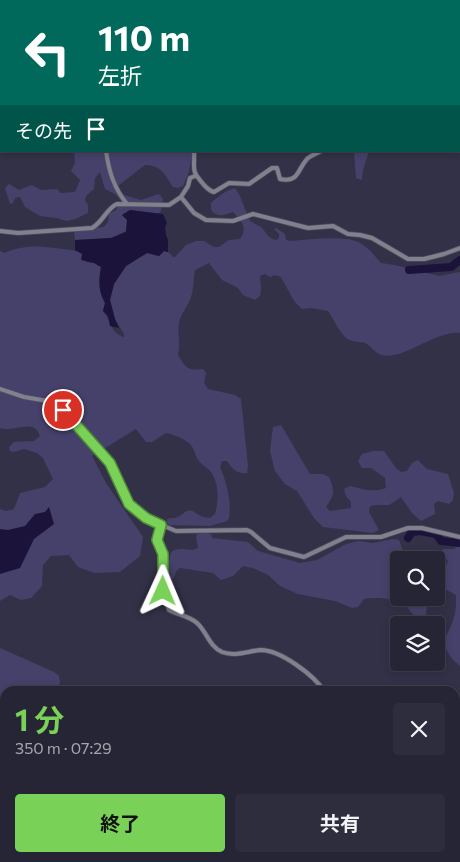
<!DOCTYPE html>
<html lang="ja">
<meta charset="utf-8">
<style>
body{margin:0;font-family:Commissioner,"Noto Sans JP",sans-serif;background:#2e2d3d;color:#f1f3f6;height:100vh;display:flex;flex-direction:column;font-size:19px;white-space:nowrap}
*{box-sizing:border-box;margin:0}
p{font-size:16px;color:#a4a5ad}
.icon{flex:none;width:28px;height:28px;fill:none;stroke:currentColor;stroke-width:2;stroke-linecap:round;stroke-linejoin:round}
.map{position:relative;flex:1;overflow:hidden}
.panel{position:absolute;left:0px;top:686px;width:460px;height:176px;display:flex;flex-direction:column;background:#262535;border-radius:15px 15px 0 0;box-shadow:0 2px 8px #0003,0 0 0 1px #424250}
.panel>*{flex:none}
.banner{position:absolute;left:0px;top:0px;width:460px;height:152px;box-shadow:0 2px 8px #0003,0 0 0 1px #424250;background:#00695c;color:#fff;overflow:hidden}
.controls{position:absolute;left:390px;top:551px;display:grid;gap:10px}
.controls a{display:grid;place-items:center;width:55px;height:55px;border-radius:5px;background:#262535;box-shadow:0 2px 8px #0003,0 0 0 1px #424250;font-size:25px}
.pin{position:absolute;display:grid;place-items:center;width:42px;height:42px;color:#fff;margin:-21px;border:2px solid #fff;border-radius:50%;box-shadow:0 1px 5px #0007}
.me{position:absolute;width:55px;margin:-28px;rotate:1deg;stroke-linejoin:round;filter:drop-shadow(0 0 4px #0008)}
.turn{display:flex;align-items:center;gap:18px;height:105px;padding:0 15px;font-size:22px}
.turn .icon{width:65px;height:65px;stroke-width:2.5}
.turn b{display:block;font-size:35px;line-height:42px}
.then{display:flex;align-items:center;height:48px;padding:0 15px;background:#0003;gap:10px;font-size:19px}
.round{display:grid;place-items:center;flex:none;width:52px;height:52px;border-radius:5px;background:#2e2d3d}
.overview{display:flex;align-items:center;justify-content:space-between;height:85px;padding:0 15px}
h1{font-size:30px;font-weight:700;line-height:38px;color:#79d157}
.cta{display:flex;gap:10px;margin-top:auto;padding:10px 15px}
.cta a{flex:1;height:58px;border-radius:5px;background:#79d157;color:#111;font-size:20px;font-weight:700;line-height:58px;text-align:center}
.cta a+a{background:#2e2d3d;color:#f1f3f6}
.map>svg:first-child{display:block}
.green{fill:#46416a}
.water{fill:#1b133a}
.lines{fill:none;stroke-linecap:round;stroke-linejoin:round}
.river{stroke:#1b133a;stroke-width:8}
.minor-casing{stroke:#504e63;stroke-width:5.5}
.minor{stroke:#81818d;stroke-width:4}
.route-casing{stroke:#4f8839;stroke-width:12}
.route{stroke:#79d157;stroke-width:9}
</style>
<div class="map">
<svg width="460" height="862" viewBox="0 0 460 862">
<rect width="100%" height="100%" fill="#333147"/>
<path class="green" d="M416,0H460V70H459V1H415Z
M74,151H192V154L189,172L183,186L178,188L173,187C165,175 161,165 145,165L119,185V190L124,195L141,200L159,194L163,199L161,211L158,214L130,210L122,215L127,220L126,231L111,238L75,240L74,232L76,230L104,227L108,222L109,214L116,210L117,207L123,203L115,194L105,189L100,172L95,178L94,189L86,196L85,200L88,205V213L75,219L66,221L57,218L40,216L25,207L20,197L15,198L13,203L10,204L5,188L9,184L19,190L32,185L41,190L57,189L61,193L75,192L80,180L71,171L75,163Z
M354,151H369C366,162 362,169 362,180L356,178Z
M235,188L239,194L250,221C253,223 258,225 261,227C267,233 267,238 276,240L279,238V234L274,229L276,228L285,234L286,240L290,241C307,240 343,235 358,242C367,246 375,256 381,263L395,265L439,276L460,272V333C435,330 399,364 379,354C375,352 371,347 367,344C362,341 357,343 352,341C340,337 335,320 328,311L311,308L302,309L294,301L281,277L275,275L270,277L265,274L260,276L261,289L260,296L255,300L243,295L238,288L222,280L209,263L195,270C193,280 194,293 189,302C186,309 180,315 179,323C177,334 181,343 178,355C186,368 187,371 203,369L206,373L204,383L208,389L235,395L241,399L248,466L247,473C237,474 232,469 227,461H222L220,467C226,480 232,503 229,518L227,521L210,526L169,525L167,522V519C169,518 172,518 175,518C182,517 186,507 194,512C201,516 201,517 210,518L215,514C219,501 219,483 211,472C208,468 203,466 200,462C195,457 195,450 191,445C186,439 174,435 166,433L152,442H146L136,429L92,456L106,483L143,537L140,556L120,572L94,573L78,567L69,555L51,556L43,565L42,586L31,598L21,600L10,595L0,601V509L6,511L14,509L20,493L45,487L53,479L43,458L37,453L24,449L14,452L10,451L9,447L14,442L34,441L40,436C34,417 14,433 0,428V251L4,253C27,244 39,246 63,249C70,250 75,250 82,253L86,262L94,263L101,267C98,281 98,290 105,303L103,311C111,320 110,333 124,337V334L115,319L110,300L114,284L126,266L147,253L159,256L164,251L170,253L173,257H175L186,245L196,241H204L214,247H219L229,240L240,239C248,228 242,221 233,212C223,215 218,218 211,210V203C217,197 227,190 235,188Z
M281,425L310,474H323L329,477C335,492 335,494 326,507L330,511L351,508V502L346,496L344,489L350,486C362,489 375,493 386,488L385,478L371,468H362L358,461L362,454L373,451H384L396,468L401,472L407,471L412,463L418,460L427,469L448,474L454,493L453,500L449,504L438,501L434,504L435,514L421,521L412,513L401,497L389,505H377L370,506L369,512L379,530L373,533L323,527L314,518L297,491L285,484L275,471L270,451L273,427Z
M207,533L211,534L212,538L248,542L258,551L300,563L317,560L346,544L359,541L373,543L393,539L399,540L403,551L401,560H399V598H430L428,599L425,621H419C414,616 410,611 406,606C399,598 374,597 364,599L358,607L352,608L335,601L298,594L280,586L268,575L253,568L243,566L233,576L221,580L213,573L180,568L176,571L174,578L169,580L167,572L171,552C181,545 189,553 198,548L196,537L197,534Z
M460,544V666C450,658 446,652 444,640C453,624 457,613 456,595L447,590L436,594V577C444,574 445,568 448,561L442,553L443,549H454Z
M0,648L54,672L59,676L60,682L57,690L5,691V697L0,696Z
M96,858H169L171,862H98Z
M331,858H423L431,862H422L416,859L411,860V862H333Z"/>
<path class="water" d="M130,210L163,214L167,223L165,227L166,235L168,240V252L164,251L159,256L147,253L126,266L114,284L110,300L115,319L119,328L110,326L108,316L103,311L105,303C98,290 99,281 101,267L94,263L81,260L82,254L75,250V240L111,238L126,232L127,220L122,215Z
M49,507L54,524L34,539L20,568L0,574V529L8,530L25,526L35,514L45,512Z"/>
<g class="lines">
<path class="river" d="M409,270L451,267L460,260
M408,538L412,532L420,531L436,534L441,541L460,543"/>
<g class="minor-casing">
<path id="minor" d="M68,0V1
M203,0L205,1
M412,1L413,0
M106,151C109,172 114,188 127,204
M194,151C195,171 190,169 204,185C208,189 209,191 214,192L229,183L249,184L272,168H277L280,179C299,183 297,170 307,159C310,156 316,154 321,151
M181,197L194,213L206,220L233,221L253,214L308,228L333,226L348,234L360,235L372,238L408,259H424L444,254L460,248
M0,231L18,233L92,228C103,222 106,209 117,204L169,205L181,197L188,186L190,178L195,176
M0,389L24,397L48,401L63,410L110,463L129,504L145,518L176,531L247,530L251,532L270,548L304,557L346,537H381L408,528H422L460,537
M161,525L157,540L162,551L163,591L169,610C178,615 189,616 197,623C207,632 209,646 222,652C235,657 248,651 261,650C280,650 314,675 324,691
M455,831L460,832
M446,858L460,862"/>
</g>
<use href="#minor" class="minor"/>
</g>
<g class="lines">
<g class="route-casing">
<path id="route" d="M63,410L110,463L129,504L146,518L161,525L157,540L163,554V591"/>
</g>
<use href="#route" class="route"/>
</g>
</svg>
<div class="controls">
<a><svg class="icon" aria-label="search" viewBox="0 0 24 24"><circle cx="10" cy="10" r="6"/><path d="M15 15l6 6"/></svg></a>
<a><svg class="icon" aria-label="layers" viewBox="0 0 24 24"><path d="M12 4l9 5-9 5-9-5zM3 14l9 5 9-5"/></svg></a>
</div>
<div class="pin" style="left:63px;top:410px;background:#d93025"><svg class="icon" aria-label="arrive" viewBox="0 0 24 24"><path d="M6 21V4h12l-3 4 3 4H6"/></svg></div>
<svg class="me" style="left:163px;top:591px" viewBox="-20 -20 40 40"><path d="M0-17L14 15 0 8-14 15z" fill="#79d157" stroke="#fff" stroke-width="4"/></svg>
<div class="banner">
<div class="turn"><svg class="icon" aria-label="left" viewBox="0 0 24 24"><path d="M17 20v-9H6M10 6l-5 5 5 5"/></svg><div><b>110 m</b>左折</div></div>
<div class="then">その先<svg class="icon" aria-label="arrive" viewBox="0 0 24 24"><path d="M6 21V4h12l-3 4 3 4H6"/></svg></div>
</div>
<section class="panel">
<div class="overview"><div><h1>1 分</h1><p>350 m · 07:29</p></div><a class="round"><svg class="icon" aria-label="close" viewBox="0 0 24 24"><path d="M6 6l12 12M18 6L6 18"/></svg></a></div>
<div class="cta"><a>終了</a><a>共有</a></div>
</section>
</div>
